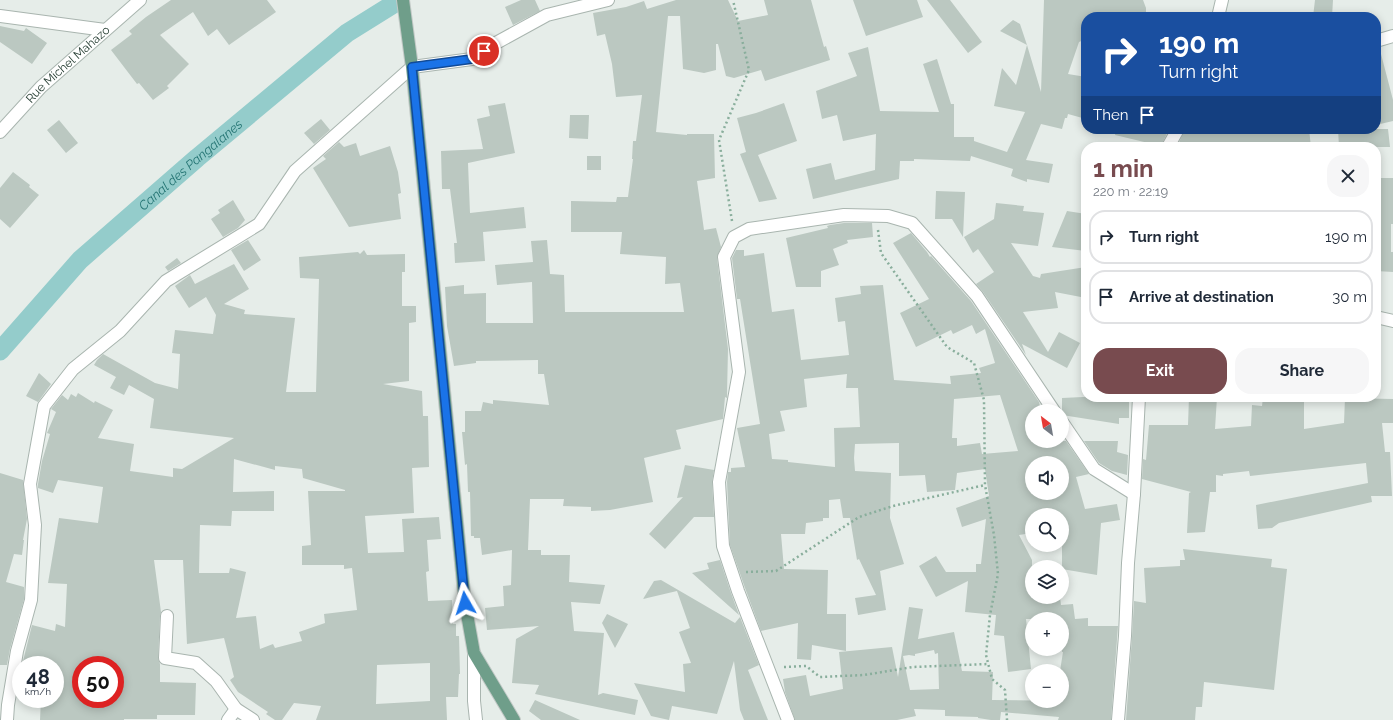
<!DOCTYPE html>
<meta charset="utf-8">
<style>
body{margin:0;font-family:Raleway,sans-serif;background:#f6f6f7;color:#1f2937;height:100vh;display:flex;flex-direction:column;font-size:15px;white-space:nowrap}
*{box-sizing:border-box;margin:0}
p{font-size:13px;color:#747a83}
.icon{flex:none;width:22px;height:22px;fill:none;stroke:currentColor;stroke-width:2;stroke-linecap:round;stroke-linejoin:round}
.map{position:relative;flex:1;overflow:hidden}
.sheet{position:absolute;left:1081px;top:142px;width:300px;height:260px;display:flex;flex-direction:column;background:#fff;border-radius:16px;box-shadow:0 2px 10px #0003}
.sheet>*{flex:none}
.guide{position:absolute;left:1081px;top:12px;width:300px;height:122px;border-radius:16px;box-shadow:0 2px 10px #0003;background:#1a4fa0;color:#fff;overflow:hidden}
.needle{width:26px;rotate:329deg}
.tools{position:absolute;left:1025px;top:404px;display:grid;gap:8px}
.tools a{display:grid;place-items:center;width:44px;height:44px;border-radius:50%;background:#fff;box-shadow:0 2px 10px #0003;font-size:20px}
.speed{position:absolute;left:12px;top:656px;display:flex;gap:8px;font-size:20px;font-weight:700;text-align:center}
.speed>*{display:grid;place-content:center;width:52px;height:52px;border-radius:50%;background:#fff;box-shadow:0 2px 10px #0003;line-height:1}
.speed small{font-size:10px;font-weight:400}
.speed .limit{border:6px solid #d22;background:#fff;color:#111}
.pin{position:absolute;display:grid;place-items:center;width:34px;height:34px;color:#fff;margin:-17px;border:2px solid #fff;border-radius:50%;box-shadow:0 1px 4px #0007}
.me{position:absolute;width:44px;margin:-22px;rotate:354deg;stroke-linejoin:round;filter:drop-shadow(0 0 3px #0008)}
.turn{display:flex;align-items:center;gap:14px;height:84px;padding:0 12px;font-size:18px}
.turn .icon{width:52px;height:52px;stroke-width:2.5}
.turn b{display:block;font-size:28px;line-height:34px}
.then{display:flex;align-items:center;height:38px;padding:0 12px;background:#0003;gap:8px;font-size:15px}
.round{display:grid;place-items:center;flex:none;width:42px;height:42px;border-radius:16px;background:#f6f6f7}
.summary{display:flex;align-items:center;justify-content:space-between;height:68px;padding:0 12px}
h1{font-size:24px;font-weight:700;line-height:30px;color:#784b4f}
.button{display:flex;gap:8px;margin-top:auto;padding:8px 12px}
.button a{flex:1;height:46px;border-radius:16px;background:#784b4f;color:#fff;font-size:16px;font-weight:700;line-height:46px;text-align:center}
.button a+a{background:#f6f6f7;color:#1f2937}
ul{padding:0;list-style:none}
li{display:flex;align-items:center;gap:12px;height:54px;margin:0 8px 6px;padding:0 4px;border:2px solid #e0e1e3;border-radius:16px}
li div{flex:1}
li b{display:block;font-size:15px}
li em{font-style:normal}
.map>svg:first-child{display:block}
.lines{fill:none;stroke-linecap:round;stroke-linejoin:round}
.canal{stroke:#94cccb;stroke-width:19}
.building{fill:#bbc8c1;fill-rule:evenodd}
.minor-casing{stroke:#a9b5af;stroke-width:14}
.major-casing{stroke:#c2c9c6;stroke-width:14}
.path{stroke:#89ae9c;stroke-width:2.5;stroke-dasharray:2 3;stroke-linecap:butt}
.minor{stroke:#fff;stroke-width:12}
.major{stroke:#6f9e8a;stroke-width:12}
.route-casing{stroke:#114b97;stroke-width:10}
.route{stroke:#1a73e8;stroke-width:7}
.labels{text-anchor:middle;stroke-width:3;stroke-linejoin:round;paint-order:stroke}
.street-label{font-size:12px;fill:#263e33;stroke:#f6faf7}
.water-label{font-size:13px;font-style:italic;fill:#257574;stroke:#f6faf7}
</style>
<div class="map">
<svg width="1393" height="720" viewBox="0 0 1393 720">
<rect width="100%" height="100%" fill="#e6ede9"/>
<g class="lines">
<path class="canal" id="s1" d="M0,351L80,260L197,158L347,33L400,0"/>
</g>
<path class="building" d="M171,0H267L276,12L229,45L217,29L208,36L193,12L160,35L189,64L167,86L169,88L153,100L139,83L137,84L111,50L132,34L129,31L146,17Z
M521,0H535L540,11L513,25L505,7Z
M676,0H728L738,21L768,15L764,0H811L824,47L826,46L830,60L765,81L761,70L734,78L726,76L718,44H716V70L704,73L683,69L680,16H668L656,132L687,135V134H714L715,178L697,181L704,230L716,228L721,247L717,258L728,349L727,394V398L725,397L723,419L676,430L681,449L644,458L653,502L610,510L591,511V507L563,506L564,499H530L528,550H541V555H570L569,582L605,585L600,604L571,602L574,631L604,633L598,695L603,693L638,700L635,715L535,694L539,685L512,683L516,639L539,626L487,630L485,608L504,606L503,586L511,585L512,550L482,555L480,538H474V536H471L470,492H468L467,464L465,465L462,432H465V411H481L483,402L493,404V400L549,405L544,374H538V360L476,361V363L454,366L447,326L445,287L464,285V294L486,293V323H533L532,282L497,285L495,265L533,262L531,241L547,240L550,274L564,275L565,312H684L680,283L665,284L666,257L620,254L622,232H571V201L616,202L617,197H628L633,159H632L633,141H636L642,95L616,97L612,64L605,34L597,36L593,13L626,7L644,1L647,9Z
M853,0H917L923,17L866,36Z
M927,0H950L982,42L968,53Z
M1044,0H1143L1146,8V17H1086V39L1079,42L1068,74L1086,77V119L1068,114L1067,118H1065L1062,129L1041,124L1026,160L1053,164L1049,183L1027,179V182L1011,176L1013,169L971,156L970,161L914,159V161H900L899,179L813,199L806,169L831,163L835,180L875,170L876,134L843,141L837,115L822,119L816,91L857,76L848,53L868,47L880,111L939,112L923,64L937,59L951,104H954V137H974V141L1007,152L1025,112L994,106L1002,68L1016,85L1027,45L1041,92Z
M1315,0H1333L1332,17H1313Z
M1013,20L1020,24L1027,45L1000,31Z
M0,26L24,31L26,28L47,43L32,64L0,42Z
M1376,54H1381L1393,100V121L1376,125Z
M505,103L515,153L468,163L470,213L524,207L526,228L483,232L485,261L455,263L454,243H457L450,189H442L441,151L483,149L477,119L490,116L488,106Z
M784,103L797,141L758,155L777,199L759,202L740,154L746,152L737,118L756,113Z
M570,115H589L588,139L569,138Z
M321,119L330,130L314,144L304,133Z
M59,120L78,143L66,153L47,130Z
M1116,129H1169L1161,146L1115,135Z
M1185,129H1309L1311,147H1177Z
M1338,129H1388L1390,147H1339Z
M339,142L344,147L356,143L360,156L390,146L398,172L401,193L398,194L401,219L349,227L313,168L326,159L323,156Z
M587,156H601V170H587Z
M13,172L30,185L29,187L39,195L10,228L0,219V188Z
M1376,178H1393V224H1391V252H1393V272L1376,271Z
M936,191L965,192L963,237L952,219H935Z
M233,200L245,220L238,228L223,237L211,219L220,213L218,210Z
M996,203L1024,206L1023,211L1044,213L1038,246L1011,243L1033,276L1040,278L1041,274L1086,267V298L1055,292L1058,308L1023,312L1048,352L1059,332L1080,343L1067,368L1022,344L1026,355L983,292L976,284L994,272L978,249L973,253L964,237L994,219Z
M1067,211L1086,214V251L1052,247Z
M844,223H872L873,237L847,240L848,243L833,249L839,265L821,271V287H796L786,238L828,228L827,226L830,225Z
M911,233L927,252L930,257L931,256L971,301L1039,402L1041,411H1032V441H1066L1089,474L1076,477L1085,509L1117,504L1120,520L1101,523L1097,575L1062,569V515H1032V533L1019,535L1032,560V597H1060L1061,605L1073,604L1075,619L1088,618V626H1118L1111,720H1058L1059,717L1001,712L1000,720H991L978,718V717L945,716V710L914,709L916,716L897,720H795L785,692L783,679L806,675L810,696L843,689L839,652L892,647L898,677L909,607L923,609L918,639L954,632L962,671L993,672L992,700L1062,701V671H1060L1063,652H1062V619H1070H1026L1031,669L1008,672L1004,636L994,635L996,615L965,612L968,581L936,597L919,566L936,556L946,572H976V564H981L986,519L962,527L956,508L989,496L985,469L957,473L955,490L927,492L925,475L899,476V443L855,444L854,458L855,471L891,473L890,518L904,564L880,571L886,610L858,615L855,598L876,595L859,559L857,560L850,518H843L840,499L829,500V518H823V521L806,523L805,534H781L784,569L828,570L827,614H846V651L812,645L811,660L797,659L798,623L761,631L745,588L730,545L727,482L728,472H731V468L745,467L737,428L760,424L740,299H737L732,258L736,250H744V256L764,253L772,312L794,309L801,360L849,355L845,321L838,322L835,298L861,294L860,286L883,285L894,380L951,384L950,376L981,373L979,368L995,363L985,329L976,334L972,325L953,334L951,330L916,347L900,313L929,299L893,243ZM847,374L846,388H858L860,427L834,428L835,467L788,462V460L772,459L769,434L785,431L780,411L807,407L804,379ZM1000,395L1018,451L982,454L980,443L957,446V438H952L954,399ZM1032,463H1062V493H1032ZM934,650L935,654L938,653L939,689L910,690L903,656L909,655L915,656V654Z
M248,240L261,260L244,271L231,250Z
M364,250L367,255L405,254V272H402V306H416V322L409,323V381L383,384L422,391L423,416H428L429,467L412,468L414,513L365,516L368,553L404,552L402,519L439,517L441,539L427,540L429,571L426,572L428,601L452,600L453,624H456V636H459L460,674H459L458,697H446L447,720H316L321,706L294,703L282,720H275L266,714L268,712L238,692L230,680L234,677L224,638L187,644L183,560H154L161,612L160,616L158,658L160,664V682L196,683L195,715H157V719H124V720H40L41,699H55V665H22L32,625L55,631L56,624L65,627L67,584L48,583L59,518L98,523L103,487L58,480L53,493L38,488V484L42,461L50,434L47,433L56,412L51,409L62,395L68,400L71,394L76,397L78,393L94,403L95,401L113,410L98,438L134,444L130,471L173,477V468L182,469L234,438L150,428L154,399L129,385L124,395L110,388L116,377L94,365L97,360L103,354L155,383L178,389L180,354L172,353L175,330L213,334L216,315L206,297L189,308L175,286L190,275L195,284L234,264L249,289L224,304L245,310L244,314L295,318L286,392H316L319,279L300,278L299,257L358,252L360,254ZM234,459L275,470V466L302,469L303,478L345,490V491H308L311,545L302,546V565H344V569L352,568L357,610L324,614L325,623L299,632L302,641L275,648L273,644L260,649L256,616L236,618L246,572L230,568L229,573H199L200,525L231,526L232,511H274V491L233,492ZM430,663V701L376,704L377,665ZM81,665H115V699H81Z
M177,258L181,263L168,271L165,267Z
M39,373L51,384L38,402L26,396Z
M1083,397H1129V418H1119V424L1062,415V398Z
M1189,397H1217L1215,429L1251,426L1252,405L1262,406L1263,397H1296V400H1304V429L1344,423L1345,398L1393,399V423H1382L1385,452H1390L1392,496H1371L1372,502L1279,523L1272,528L1258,529L1256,505L1368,483L1366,463L1250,476L1249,471L1223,474V476L1216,475V492H1210L1205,532L1187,533L1189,493L1191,492L1142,479L1143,459L1146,460L1149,425H1188Z
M1084,441H1118L1117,452L1128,455L1127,475L1112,471L1099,463Z
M685,465L714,470L712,482L714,517H694L665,549L649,534L683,497L677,498Z
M0,473L23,480L27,519L23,540H24L22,555L14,554L6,582L24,587V599L10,649L7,665H0Z
M1183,549L1272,559L1271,567L1287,569L1274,690L1204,682L1202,707H1196L1195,720H1126L1132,637L1134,601L1146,603L1144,568L1180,566V560H1185Z
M720,560L731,593L739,615L692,573L709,569L707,563Z
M661,580L735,623L740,617L759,665L748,670L768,720H744L740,710L734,661L717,714L672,706L669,720L651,716L634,683L685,692L683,664L691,663L679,632L690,628L677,591L643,599L654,581Z
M607,614L628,624L615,648L602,623Z
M535,700L580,720H541L529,711Z"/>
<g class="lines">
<g class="minor-casing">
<g id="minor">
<path d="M0,16L105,30"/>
<path d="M1218,17L1222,0"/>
<path d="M1376,41L1393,36"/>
<path id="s2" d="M0,132L41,87L140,0"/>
<path d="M1168,147L1178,129"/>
<path d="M1376,317L1393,321"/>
<path d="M1062,422L1094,469L1134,494"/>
<path d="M167,616L165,658L196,663L216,681L236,709"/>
<path d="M474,653V701L476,720"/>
<path d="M7,720L8,705L17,651L31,600L35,525L30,484L44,406L73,369L120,331L166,281L259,224L295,171L412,67L472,59L496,43L547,15L608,0"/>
<path d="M228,720L236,709L253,720"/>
<path d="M788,720L738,591L723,546L719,482L739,372L724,257L734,237L749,229L844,215L888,216L912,223L977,296L1054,411"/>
<path d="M1118,720L1125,636L1128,563L1134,494L1139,397"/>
</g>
</g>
<g class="major-casing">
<path id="major" d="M403,0L412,67L465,603L474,653L514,720"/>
</g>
<path class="path" d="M732,221L719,140L749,70L733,0
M878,230L881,253L947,347L974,363L984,400L985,485L994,535L998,574L990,615L986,655L992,679L1005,690L1007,720
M746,572L776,571L859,517L893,506L985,485
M784,667L806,666L820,677L864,675L913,667L988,664"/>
<use href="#minor" class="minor"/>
<use href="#major" class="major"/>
</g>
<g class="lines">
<g class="route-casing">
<path id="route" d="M465,603L412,67L472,59L484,51"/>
</g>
<use href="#route" class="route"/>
</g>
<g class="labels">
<g class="street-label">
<text dy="4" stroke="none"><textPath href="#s2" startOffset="96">Rue Michel Mahazo</textPath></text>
</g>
<g class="water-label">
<text dy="5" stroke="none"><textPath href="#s1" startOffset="267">Canal des Pangalanes</textPath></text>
</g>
</g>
</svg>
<div class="tools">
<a><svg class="needle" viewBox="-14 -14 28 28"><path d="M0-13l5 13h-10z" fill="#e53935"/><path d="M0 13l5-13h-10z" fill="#747a83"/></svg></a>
<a><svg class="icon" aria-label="sound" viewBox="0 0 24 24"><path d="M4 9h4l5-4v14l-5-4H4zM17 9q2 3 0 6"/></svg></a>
<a><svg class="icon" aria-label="search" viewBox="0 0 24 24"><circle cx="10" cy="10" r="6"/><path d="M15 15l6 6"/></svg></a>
<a><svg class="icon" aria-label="layers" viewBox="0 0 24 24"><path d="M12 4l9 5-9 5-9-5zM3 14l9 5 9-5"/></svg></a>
<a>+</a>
<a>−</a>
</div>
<div class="speed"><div>48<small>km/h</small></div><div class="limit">50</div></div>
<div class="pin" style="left:484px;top:51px;background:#d93025"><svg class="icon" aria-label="arrive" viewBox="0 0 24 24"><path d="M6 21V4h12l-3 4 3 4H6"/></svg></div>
<svg class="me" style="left:465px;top:603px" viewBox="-20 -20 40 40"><path d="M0-17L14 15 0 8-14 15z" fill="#1a73e8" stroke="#fff" stroke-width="4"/></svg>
<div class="guide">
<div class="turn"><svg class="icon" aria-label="right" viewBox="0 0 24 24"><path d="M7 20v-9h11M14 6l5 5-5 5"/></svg><div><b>190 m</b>Turn right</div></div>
<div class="then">Then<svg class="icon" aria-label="arrive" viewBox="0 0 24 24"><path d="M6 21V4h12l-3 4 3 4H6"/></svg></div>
</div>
<section class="sheet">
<div class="summary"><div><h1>1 min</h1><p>220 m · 22:19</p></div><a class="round"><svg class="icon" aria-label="close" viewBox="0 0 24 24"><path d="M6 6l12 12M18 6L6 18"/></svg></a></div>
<ul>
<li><svg class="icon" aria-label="right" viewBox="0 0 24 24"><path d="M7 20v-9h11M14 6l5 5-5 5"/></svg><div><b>Turn right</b></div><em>190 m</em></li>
<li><svg class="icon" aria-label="arrive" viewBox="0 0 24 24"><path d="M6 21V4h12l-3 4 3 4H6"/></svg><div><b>Arrive at destination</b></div><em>30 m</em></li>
</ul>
<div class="button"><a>Exit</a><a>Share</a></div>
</section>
</div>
